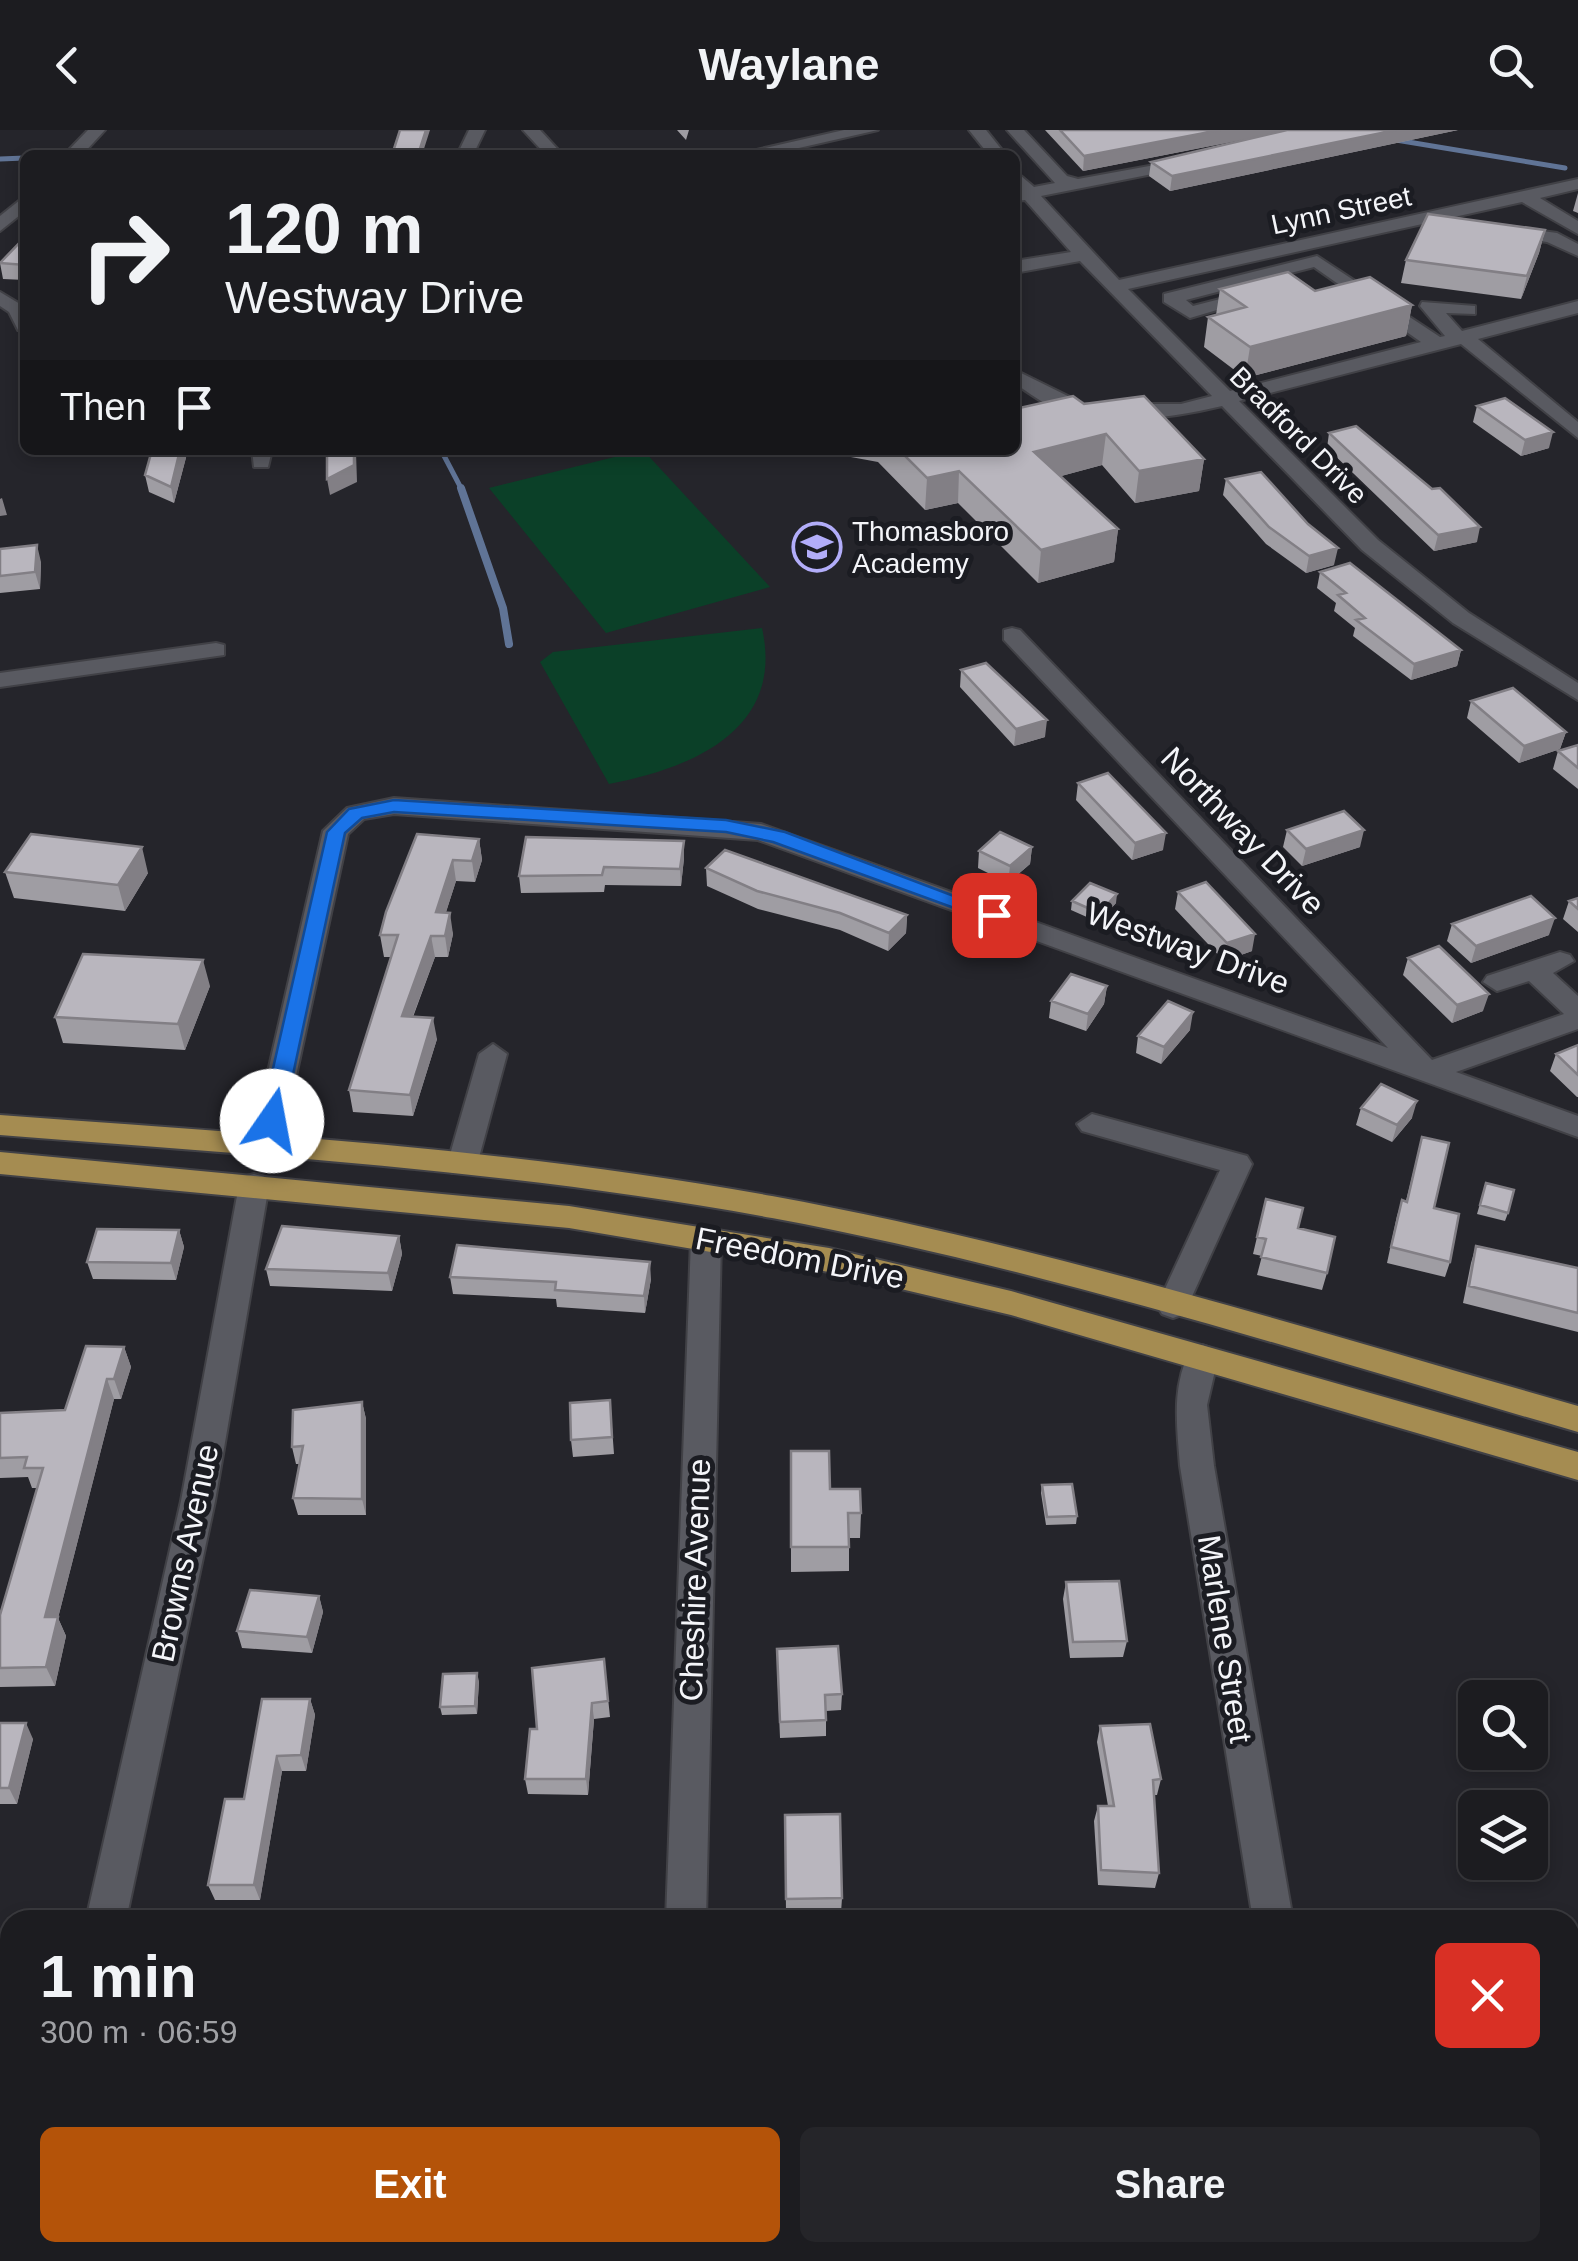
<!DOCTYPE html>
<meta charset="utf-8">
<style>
body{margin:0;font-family:Arial,sans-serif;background:#252529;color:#f1f3f6;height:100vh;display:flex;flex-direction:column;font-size:38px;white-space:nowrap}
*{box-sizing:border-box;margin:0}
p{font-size:32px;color:#a0a1a5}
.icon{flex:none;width:55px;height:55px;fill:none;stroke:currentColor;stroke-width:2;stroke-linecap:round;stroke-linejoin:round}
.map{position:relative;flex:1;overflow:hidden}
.panel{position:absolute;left:0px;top:1780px;width:1580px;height:352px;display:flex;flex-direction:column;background:#1c1c20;border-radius:30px 30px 0 0;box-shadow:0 5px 15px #0003,0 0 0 2px #3a3a3e}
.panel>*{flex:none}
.top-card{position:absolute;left:20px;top:20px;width:1000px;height:305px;border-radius:15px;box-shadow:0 5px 15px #0003,0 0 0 2px #3a3a3e;background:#1c1c20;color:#f1f3f6;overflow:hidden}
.tools{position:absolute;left:1458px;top:1550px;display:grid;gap:20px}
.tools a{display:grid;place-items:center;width:90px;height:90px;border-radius:15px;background:#1c1c20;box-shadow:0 5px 15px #0003,0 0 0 2px #3a3a3e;font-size:50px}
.pin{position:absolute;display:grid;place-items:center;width:85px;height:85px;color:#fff;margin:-42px;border-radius:20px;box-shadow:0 5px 15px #0006}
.me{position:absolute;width:110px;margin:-55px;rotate:12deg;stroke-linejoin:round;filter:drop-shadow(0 0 8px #0008)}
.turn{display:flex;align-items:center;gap:35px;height:210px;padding:0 40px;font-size:45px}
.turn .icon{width:130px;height:130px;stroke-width:2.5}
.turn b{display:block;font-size:70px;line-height:85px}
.then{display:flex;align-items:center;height:95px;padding:0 40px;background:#0003;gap:20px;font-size:38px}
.round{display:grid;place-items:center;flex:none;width:105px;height:105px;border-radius:15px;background:#252529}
.head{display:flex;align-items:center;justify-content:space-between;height:170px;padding:0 40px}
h1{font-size:60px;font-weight:800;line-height:75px}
.primary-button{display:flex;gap:20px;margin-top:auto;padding:20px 40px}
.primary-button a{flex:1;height:115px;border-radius:15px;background:#b45309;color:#fff;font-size:40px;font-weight:800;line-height:115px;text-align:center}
.primary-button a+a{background:#252529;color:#f1f3f6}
header{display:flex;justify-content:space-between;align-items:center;height:130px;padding:0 40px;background:#1c1c20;font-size:45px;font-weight:800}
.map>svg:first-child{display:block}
.green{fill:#0b4028}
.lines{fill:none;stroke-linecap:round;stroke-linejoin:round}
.stream-far1{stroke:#607496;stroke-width:5}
.stream{stroke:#607496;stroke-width:8}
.minor-casing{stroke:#414146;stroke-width:4}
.major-casing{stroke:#414146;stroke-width:4}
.minor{fill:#595a61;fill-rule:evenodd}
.major{fill:#a58c51;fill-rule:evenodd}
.wall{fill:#9f9da3}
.shaded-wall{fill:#827f85}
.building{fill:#b9b6be;stroke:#827f85;stroke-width:2.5}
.route{fill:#1a73e8;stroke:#114b97;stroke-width:2.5}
.labels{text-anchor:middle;stroke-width:10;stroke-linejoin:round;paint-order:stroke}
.far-street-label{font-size:28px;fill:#f4f5f9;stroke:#1b1c22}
.far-poi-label{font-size:28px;fill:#f4f5f9;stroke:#1b1c22;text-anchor:start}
.street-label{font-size:32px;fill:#f4f5f9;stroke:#1b1c22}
</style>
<header><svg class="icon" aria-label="back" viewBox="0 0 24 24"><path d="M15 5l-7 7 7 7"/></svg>Waylane<svg class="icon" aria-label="search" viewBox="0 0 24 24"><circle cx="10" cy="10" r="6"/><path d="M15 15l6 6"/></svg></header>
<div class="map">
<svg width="1578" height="2131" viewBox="0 0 1578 2131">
<rect width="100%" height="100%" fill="#25252b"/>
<path class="green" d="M643,320L770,457L606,503L489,358Z
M762,498C785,600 692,638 609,654L540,532L553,522Z"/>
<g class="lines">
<path class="stream-far1" d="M1396,10L1565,38
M0,29L25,28
M441,320L462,360"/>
<path class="stream" d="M461,358L503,478L509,514"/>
<g class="minor-casing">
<path id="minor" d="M88,0H105L82,25H64Z
M469,0H485L473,25H457Z
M523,0H540L563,25H546Z
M844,0H878L768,25H734Z
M969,0H986L1006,25H989Z
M1007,0H1024L1067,46L1078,49L1193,28V36L1041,66L1119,150L1578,49V59L1540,68L1578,91V104L1522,72L1128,159L1230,261L1421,212L1314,137L1186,170L1193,176L1255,160L1264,166L1190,188L1164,172V164L1317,126L1440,207L1445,206L1420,176L1422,172L1475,176V184L1446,183L1462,201L1578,171V183L1478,209L1578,292V308L1461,214L1239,271L1378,410L1469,483L1578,553V570L1453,493L1362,420L1222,276C1173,288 1105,297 1056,279C1042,273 1028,262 1015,254V240L1084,274H1181L1212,266L1080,131L1015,143V131L1071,122L1025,70L1015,71V41L1034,57L1055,53Z
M25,66V81L0,101V86Z
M1506,96L1557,103L1578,114V126L1547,112L1500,105L1497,101Z
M0,162L25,177V202L18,200L9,182L0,176Z
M252,320H272L268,337H254Z
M1012,498L1020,500L1432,930L1564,884L1529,851L1497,861L1483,852L1487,846L1560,822L1570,825L1574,831L1553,843L1578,866V899L1456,942L1578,986V1007L758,710L394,684L364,689L348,704L281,1016L276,1023H256L251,1016L323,701L347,678L394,668L761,694L1388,918L1004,510V500Z
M216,513L224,515V525L0,557V543Z
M493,914L507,924L477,1035L472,1043H452L447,1035L479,924Z
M1092,984L1247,1026L1252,1034L1184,1184L1173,1188L1162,1184L1157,1176L1220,1040L1082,1001L1077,994Z
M254,1044L265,1047L269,1055L215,1371L126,1790H86L181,1371L239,1055L243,1047Z
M706,1099L717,1102L721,1110L706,1790H666L691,1110L695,1102Z
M1202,1215L1213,1219L1218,1228L1207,1275L1214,1336L1293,1790H1253L1180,1336C1177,1296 1171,1256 1191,1219Z
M11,2122H55L53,2131H9Z
M655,2122H699L698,2131H654Z
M1523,2122H1566L1570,2131H1526Z"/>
</g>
<g class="major-casing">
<path id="major" d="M0,985C258,1004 517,1019 772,1066C1045,1116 1311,1200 1578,1276V1302C1311,1225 1046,1139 772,1088C518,1041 258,1025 0,1005Z
M0,1022L569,1076L829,1118L1011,1161L1578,1322V1350L1011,1185L829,1142L569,1098L0,1044Z"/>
</g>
<use href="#minor" class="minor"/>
<use href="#major" class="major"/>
</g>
<path class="wall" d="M677,0H689L686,10Z
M1045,0H1458L1170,61L1149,46L1151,32L1256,7L1083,41Z
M1578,63V83L1573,81Z
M1545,100L1539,123L1521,169L1401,153L1406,130Z
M25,107V150L3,149L0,133Z
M1220,159L1412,175L1406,206L1245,248L1204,217L1208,187L1216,185Z
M1084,274L1204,329L1199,361L1135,373L1102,335L1061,346L1118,399L1114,432L1038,453L958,373L925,380L878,332L840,325V320H1015Z
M1477,276L1549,318L1521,326L1473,292Z
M1329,303L1432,359L1477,412L1434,421L1327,318Z
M188,320L174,373L149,362L145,345Z
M1226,349L1334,435L1306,443L1266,414L1223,365Z
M0,419L41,432L40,459L0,463Z
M1320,442L1461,520L1457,536L1411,550L1353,506L1355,498L1334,481L1336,473L1317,458Z
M961,540L1045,607L1014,616L960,557Z
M1471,571L1566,602L1560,619L1519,633L1467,588Z
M1578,615V659L1553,639L1558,621Z
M1078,653L1163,720L1132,730L1076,670Z
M1287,700L1360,717L1302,736L1283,717Z
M479,709L482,730L475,752L456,751L446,782L453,804L448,827H435L413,887L437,909L413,986L353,982L349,960L391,827H384L380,805L386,782Z
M684,711V728L681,756L605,755L604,762L521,763L519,746Z
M1032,717L1030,734L1008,753L978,738L979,721Z
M706,738L907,785L906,803L888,821L840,800L758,779L707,756Z
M5,742L148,743L125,781L14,768Z
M1178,762L1252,821L1224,831L1175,779Z
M1578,768V802L1563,789L1569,771Z
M1072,771L1116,773L1098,792L1071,780Z
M1452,794L1549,805L1471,833L1447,811Z
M1408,828L1483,881L1452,893L1403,845Z
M210,856L185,920L63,913L55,887Z
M1107,856L1104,874L1086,901L1049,888L1051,871Z
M1190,900L1161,934L1136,923L1138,906Z
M1578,915V967H1577L1550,941L1556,924Z
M1361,978L1412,988L1392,1012L1356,995Z
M1422,1007L1434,1078L1450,1132L1445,1147L1387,1133L1397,1086L1402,1070L1406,1071Z
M1486,1053L1508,1083L1505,1091L1477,1084Z
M1266,1069L1298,1098L1327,1143L1322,1160L1257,1145L1262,1126L1253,1124Z
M179,1100L184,1117L176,1150L93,1149L87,1132Z
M399,1106L402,1124L392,1161L270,1156L266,1139Z
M1476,1116L1578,1138V1202L1463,1173L1471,1133Z
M450,1147L651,1149L645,1183L557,1177L556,1169L453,1164Z
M124,1217L131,1237L121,1269H114L58,1488L66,1506L55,1556L0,1557V1485L37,1358H32L28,1347L0,1348V1283L65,1280Z
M610,1270L614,1324L573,1327L571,1310Z
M362,1272L366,1289V1385H298L293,1368L300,1334H296L292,1317Z
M791,1321L830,1359L861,1383L860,1408H849V1441L791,1442Z
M1042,1355L1077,1386L1076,1394L1046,1395L1041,1363Z
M1066,1452L1127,1511L1123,1527L1070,1528L1063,1469Z
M319,1466L323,1482L312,1523L242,1518L237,1501Z
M604,1529L610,1587L594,1589L588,1665L528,1664L525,1649Z
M777,1535L842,1564L841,1580L826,1581V1606L780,1608Z
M479,1551L477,1584L442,1585L440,1577Z
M310,1569L315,1585L306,1641H282L260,1770H215L208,1755L244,1669Z
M0,1593L33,1609L17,1674H0Z
M1100,1596L1161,1649L1157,1665H1154L1159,1743L1155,1758L1098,1755L1094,1691L1098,1676H1108L1097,1612Z
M785,1685L842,1768L841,1783H786Z"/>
<path class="shaded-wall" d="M426,0H430L422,25H418Z
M1220,0H1293L1083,41L1084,26Z
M1396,0H1458L1170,61L1172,46Z
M1545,100L1539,123L1521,169L1527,146Z
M1412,175L1406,206L1245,248L1250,217Z
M1553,302L1549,318L1521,326L1525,310Z
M1106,304L1102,335L1032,354L1034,322Z
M180,320H188L174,373L171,357Z
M354,320H356V322L357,352L330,365L327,349Z
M1204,329L1199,361L1135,373L1139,341Z
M959,341L958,373L925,380L927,348Z
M2,368L7,385L0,386V369Z
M1480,397L1477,412L1434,421L1438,405Z
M1118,399L1114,432L1038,453L1041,420Z
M37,415L41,432L40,459L35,442Z
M1338,418L1334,435L1306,443L1309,426Z
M1461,520L1457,536L1411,550L1414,534Z
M1047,590L1045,607L1014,616L1016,599Z
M1566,602L1560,619L1519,633L1524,616Z
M1364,700L1360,717L1302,736L1306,719Z
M1166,703L1163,720L1132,730L1135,713Z
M479,709L482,730L475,752L472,731Z
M684,711V728L681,756L680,739Z
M142,717L148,743L125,781L118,755Z
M1032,717L1030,734L1008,753L1010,736Z
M453,730L456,751L439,804L436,782Z
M1117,764L1116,773L1098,792L1099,783Z
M450,783L453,804L448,827L445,806Z
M907,785L906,803L888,821L889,803Z
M1555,788L1549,805L1471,833L1476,816Z
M1255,804L1252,821L1224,831L1227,813Z
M431,806L435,827L405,907L402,886Z
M203,830L210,856L185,920L178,894Z
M1107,856L1104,874L1086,901L1088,884Z
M1489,864L1483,881L1452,893L1457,875Z
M1193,882L1190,900L1161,934L1164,917Z
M433,888L437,909L413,986L410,965Z
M1417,971L1412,988L1392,1012L1397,995Z
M179,1100L184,1117L176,1150L171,1133Z
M399,1106L402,1124L392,1161L388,1143Z
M650,1132L651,1149L645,1183L644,1166Z
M124,1217L131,1237L121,1269L114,1249Z
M107,1249L114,1269L58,1488L66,1506L55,1556L46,1537L45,1487Z
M362,1272L366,1289V1385L362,1369Z
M319,1466L323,1482L312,1523L307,1507Z
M477,1543L479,1551L477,1584L475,1576Z
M310,1569L315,1585L306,1641L301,1625Z
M592,1573L594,1589L588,1665L586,1649Z
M26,1593L33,1609L17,1674L9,1658Z
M277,1626L282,1641L260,1770L254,1755Z
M246,2122H250L253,2131H244Z"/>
<path class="building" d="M400,0H426L418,25H392Z
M1060,0H1220L1084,26Z
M1287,0H1396L1172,46L1151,32Z
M1428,84L1545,100L1527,146L1406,130Z
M25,107V135L0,133Z
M1288,142L1315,161L1370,147L1412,175L1250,217L1208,187L1246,177L1220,159Z
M1073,266L1084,274L1144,266L1204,329L1139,341L1106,304L1034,322L1118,399L1041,420L959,341L927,348L899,320H1015V279Z
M1505,268L1553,302L1525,310L1477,276Z
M1356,296L1432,359L1440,358L1480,397L1438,405L1329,303Z
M152,320H180L171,357L145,345Z
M327,320H354V335L327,349Z
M1261,342L1308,394L1338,418L1309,426L1269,397L1226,349Z
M37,415L35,442L0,446V419Z
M1350,433L1461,520L1414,534L1356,490L1365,488L1338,465L1346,463L1320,442Z
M986,533L1047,590L1016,599L961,540Z
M1513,558L1566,602L1524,616L1471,571Z
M1578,615V638L1558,621Z
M1108,643L1166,703L1135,713L1078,653Z
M1344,681L1364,700L1306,719L1287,700Z
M1000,702L1032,717L1010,736L979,721Z
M31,704L142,717L118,755L5,742Z
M417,704L479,709L472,731L453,730L436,782L450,783L445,806H431L402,886L433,888L410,965L349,960L398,805H380L386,782Z
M526,707L684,711L680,739L604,737L602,745L519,746Z
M725,720L907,785L889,803L840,783L757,761L706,738Z
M1206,752L1255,804L1227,813L1178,762Z
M1090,753L1117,764L1099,783L1072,771Z
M1531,766L1555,788L1476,816L1452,794Z
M1578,768V779L1569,771Z
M1439,816L1489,864L1457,875L1408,828Z
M83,824L203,830L178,894L55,887Z
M1071,844L1107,856L1088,884L1051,871Z
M1168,871L1193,882L1164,917L1138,906Z
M1578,915V945L1556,924Z
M1381,954L1417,971L1397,995L1361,978Z
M1422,1007L1449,1013L1434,1078L1459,1084L1450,1132L1391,1117L1402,1070L1407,1072Z
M1486,1053L1514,1060L1508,1083L1480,1075Z
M1266,1069L1303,1078L1298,1098L1335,1107L1327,1143L1261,1127L1266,1109L1257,1107Z
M282,1096L399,1106L388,1143L266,1139Z
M97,1099L179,1100L171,1133L87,1132Z
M457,1115L650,1132L644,1166L555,1160L556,1152L450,1147Z
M1476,1116L1578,1138V1183L1469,1156Z
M86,1216L124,1217L114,1249H107L45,1487H58L46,1537L0,1538V1485L43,1338H24L27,1327L0,1328V1283L65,1280Z
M610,1270L612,1307L571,1310L570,1273Z
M362,1272V1369L293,1368L303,1316L292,1317L293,1280Z
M791,1321H829L830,1359H860L861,1383H848L849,1417H791Z
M1072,1354L1077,1386L1047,1387L1042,1355Z
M1119,1451L1127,1511L1073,1512L1066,1452Z
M250,1460L319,1466L307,1507L237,1501Z
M838,1516L842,1564L825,1565L826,1590L780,1592L777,1519Z
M604,1529L608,1571L592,1573L586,1649H525L530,1599H537L532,1538Z
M477,1543L475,1576L440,1577L443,1544Z
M262,1569H310L301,1625L277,1626L254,1755H208L225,1669H244Z
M0,1593H26L9,1658H0Z
M1150,1594L1161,1649L1153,1650L1159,1743L1101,1740L1098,1676H1114L1100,1596Z
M840,1684L842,1768L786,1769L785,1685Z
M157,2122H246L244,2131H155Z
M504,2122H565V2131H504Z
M791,2122H846L847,2131H791Z"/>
<path class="route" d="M394,670L726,690L785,702L1004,785L1001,790H987L773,712L726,702L394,682L362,688L345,703L283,991L280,997H264L261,991L327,702L349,679Z"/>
<defs>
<g id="school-ring" transform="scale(2.5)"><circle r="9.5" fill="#1b1c22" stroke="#b2adf9" stroke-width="1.5"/><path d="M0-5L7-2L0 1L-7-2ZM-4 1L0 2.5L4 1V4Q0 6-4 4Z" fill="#b2adf9"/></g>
</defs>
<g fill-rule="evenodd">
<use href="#school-ring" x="817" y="417"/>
</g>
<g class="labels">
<g class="far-street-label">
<text transform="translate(1341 80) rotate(-12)" y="10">Lynn Street</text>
<text transform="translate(1299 305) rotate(45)" y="10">Bradford Drive</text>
</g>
<g class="far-poi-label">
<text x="852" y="411">Thomasboro<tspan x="852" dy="32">Academy</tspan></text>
</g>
<g class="street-label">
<text transform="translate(1243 701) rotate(46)" y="11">Northway Drive</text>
<text transform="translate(1188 818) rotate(20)" y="11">Westway Drive</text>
<text transform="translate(800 1128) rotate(11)" y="11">Freedom Drive</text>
<text transform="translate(185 1423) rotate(-78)" y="11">Browns Avenue</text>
<text transform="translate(695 1450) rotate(-88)" y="11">Cheshire Avenue</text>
<text transform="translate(1225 1509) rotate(81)" y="11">Marlene Street</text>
</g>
</g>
</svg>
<div class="tools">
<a><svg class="icon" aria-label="search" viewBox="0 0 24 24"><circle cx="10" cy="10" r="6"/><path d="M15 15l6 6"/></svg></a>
<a><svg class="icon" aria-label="layers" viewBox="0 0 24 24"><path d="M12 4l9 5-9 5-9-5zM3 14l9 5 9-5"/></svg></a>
</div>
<div class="pin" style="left:994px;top:785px;background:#d93025"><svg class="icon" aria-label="arrive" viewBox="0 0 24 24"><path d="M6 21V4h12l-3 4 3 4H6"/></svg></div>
<svg class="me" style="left:272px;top:991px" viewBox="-20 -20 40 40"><circle r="19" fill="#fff"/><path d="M0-13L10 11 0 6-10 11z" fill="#1a73e8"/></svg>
<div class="top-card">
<div class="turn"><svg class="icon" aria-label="right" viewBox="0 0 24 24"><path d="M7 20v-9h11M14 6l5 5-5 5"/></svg><div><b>120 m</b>Westway Drive</div></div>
<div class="then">Then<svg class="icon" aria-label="arrive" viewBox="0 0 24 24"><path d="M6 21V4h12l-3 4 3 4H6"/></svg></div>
</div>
<section class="panel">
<div class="head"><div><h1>1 min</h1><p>300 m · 06:59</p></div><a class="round" style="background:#d93025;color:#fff"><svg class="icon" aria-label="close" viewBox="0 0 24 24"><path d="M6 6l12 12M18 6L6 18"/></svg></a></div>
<div class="primary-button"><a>Exit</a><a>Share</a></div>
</section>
</div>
